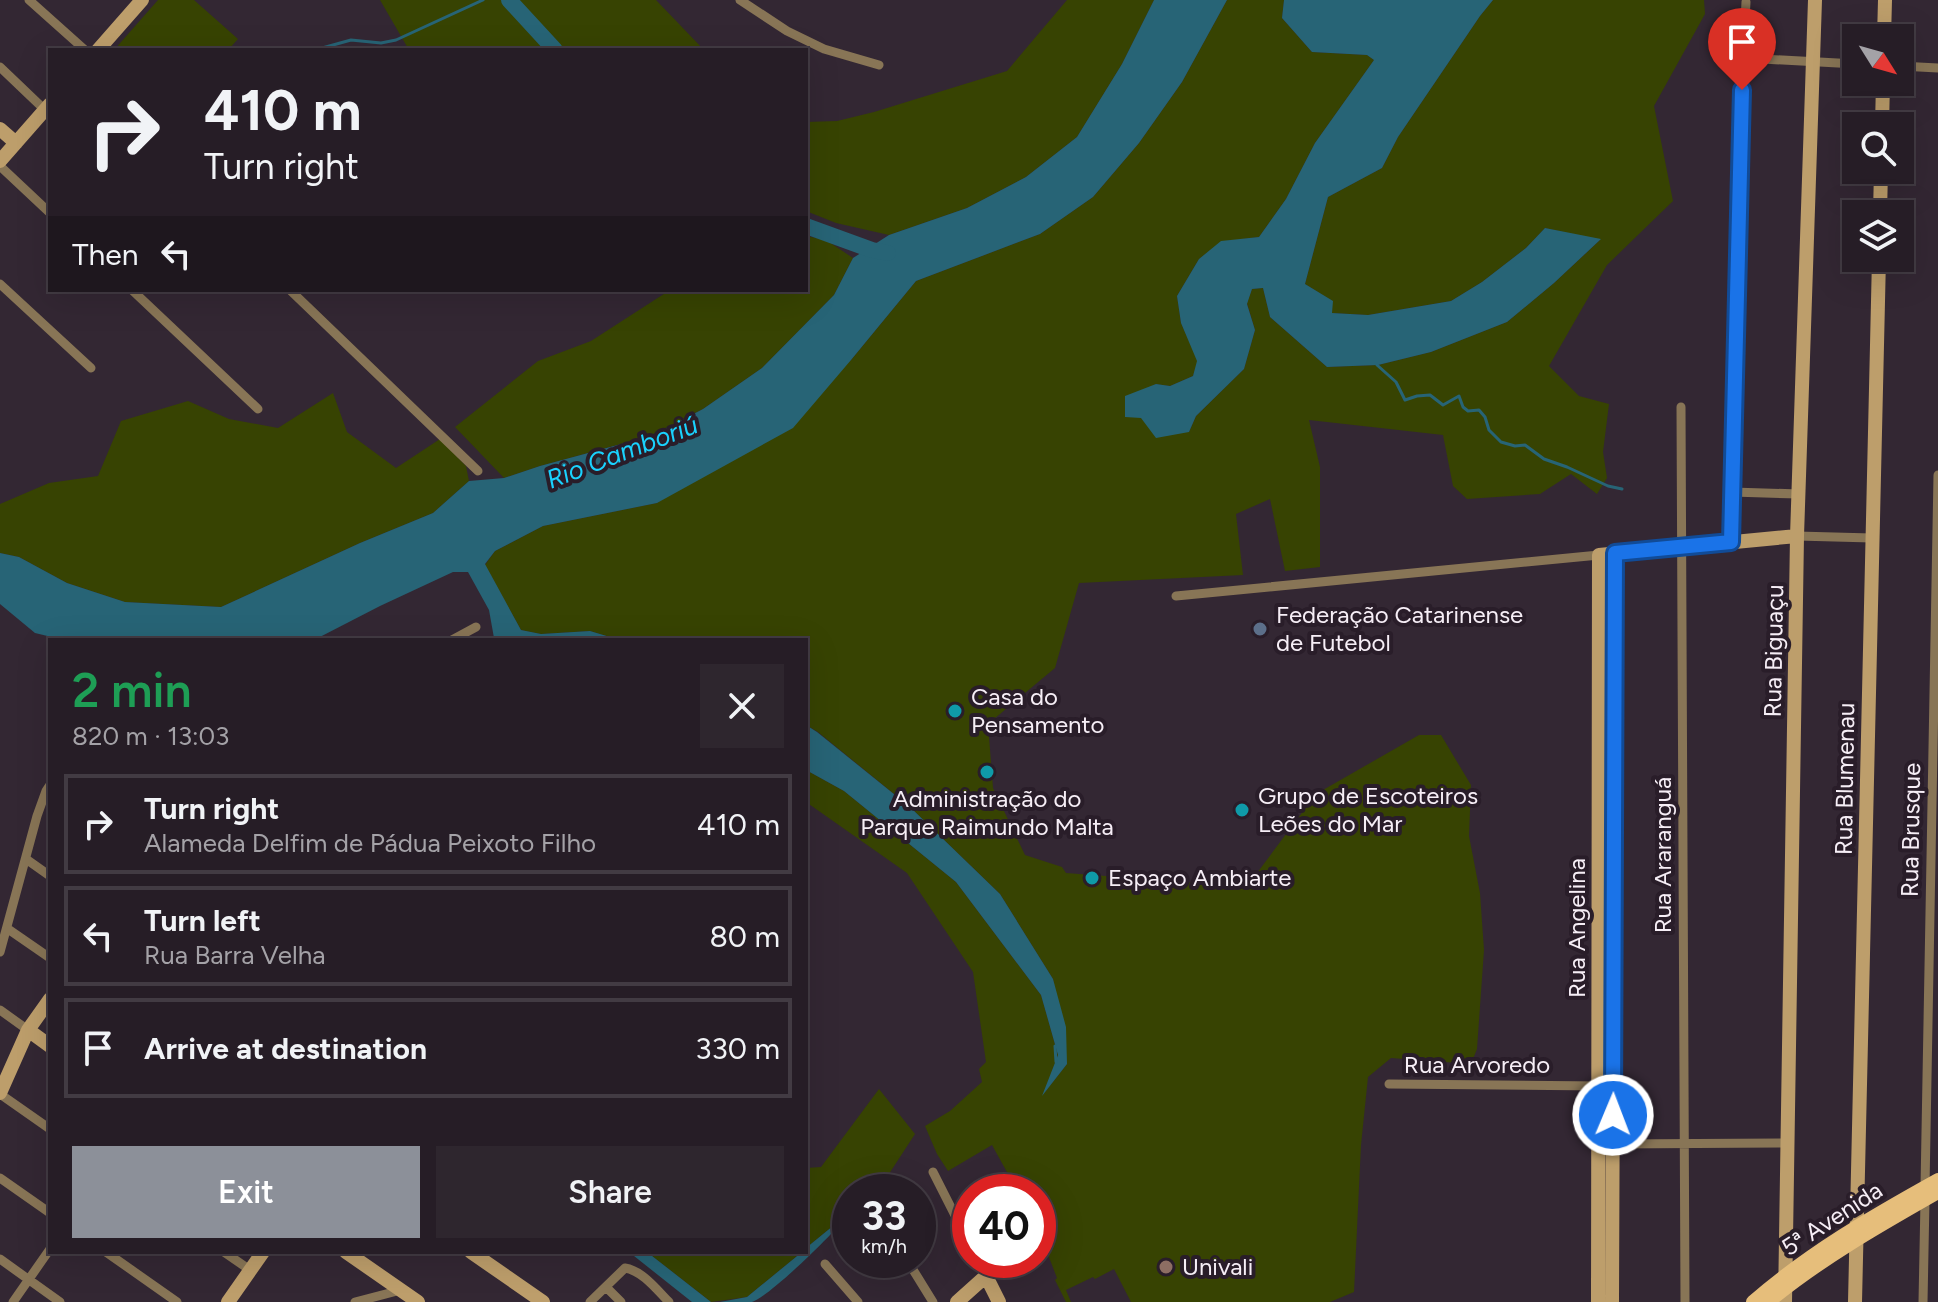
<!DOCTYPE html>
<meta charset="utf-8">
<style>
body{margin:0;font-family:Figtree,sans-serif;background:#2e262e;color:#f1f3f6;height:100vh;display:flex;flex-direction:column;font-size:30px;white-space:nowrap}
*{box-sizing:border-box;margin:0}
p{font-size:26px;color:#a4a2a7}
.icon{flex:none;width:44px;height:44px;fill:none;stroke:currentColor;stroke-width:2;stroke-linecap:round;stroke-linejoin:round}
.map{position:relative;flex:1;overflow:hidden}
.drawer{position:absolute;left:48px;top:638px;width:760px;height:616px;display:flex;flex-direction:column;background:#261d26;border-radius:0px;box-shadow:0 8px 32px #0002,0 0 0 2px #423b43}
.drawer>*{flex:none}
.hud{position:absolute;left:48px;top:48px;width:760px;height:244px;border-radius:0px;box-shadow:0 8px 32px #0002,0 0 0 2px #423b43;background:#261d26;color:#f1f3f6;overflow:hidden}
.needle{width:52px;rotate:127deg}
.tools{position:absolute;left:1842px;top:24px;display:grid;gap:16px}
.tools a{display:grid;place-items:center;width:72px;height:72px;border-radius:0px;background:#261d26;box-shadow:0 8px 32px #0002,0 0 0 2px #423b43;font-size:40px}
.speed{position:absolute;left:832px;top:1174px;display:flex;gap:16px;font-size:40px;font-weight:700;text-align:center}
.speed>*{display:grid;place-content:center;width:104px;height:104px;border-radius:50%;background:#261d26;box-shadow:0 8px 32px #0002,0 0 0 2px #423b43;line-height:1}
.speed small{font-size:20px;font-weight:400}
.speed .limit{border:12px solid #d22;background:#fff;color:#111}
.pin{position:absolute;display:grid;place-items:center;width:68px;height:68px;color:#fff;margin:-82px -34px;border-radius:50% 50% 50% 0;rotate:-45deg;box-shadow:0 0 8px #0007}
.pin .icon{rotate:45deg}
.me{position:absolute;width:88px;margin:-44px;rotate:1deg;stroke-linejoin:round;filter:drop-shadow(0 0 6px #0008)}
.turn{display:flex;align-items:center;gap:28px;height:168px;padding:0 24px;font-size:36px}
.turn .icon{width:104px;height:104px;stroke-width:2.5}
.turn b{display:block;font-size:56px;line-height:68px}
.then{display:flex;align-items:center;height:76px;padding:0 24px;background:#0003;gap:16px;font-size:30px}
.round{display:grid;place-items:center;flex:none;width:84px;height:84px;border-radius:0px;background:#2e262e}
.summary{display:flex;align-items:center;justify-content:space-between;height:136px;padding:0 24px}
h1{font-size:48px;font-weight:600;line-height:60px;color:#1e9e55}
.primary-button{display:flex;gap:16px;margin-top:auto;padding:16px 24px}
.primary-button a{flex:1;height:92px;border-radius:0px;background:#8c9099;color:#fff;font-size:32px;font-weight:600;line-height:92px;text-align:center}
.primary-button a+a{background:#2e262e;color:#f1f3f6}
ul{padding:0;list-style:none}
li{display:flex;align-items:center;gap:24px;height:100px;margin:0 16px 12px;padding:0 8px;border:4px solid #423b43;border-radius:0px}
li div{flex:1}
li b{display:block;font-size:30px}
li em{font-style:normal}
.map>svg:first-child{display:block}
.green{fill:#374302}
.water{fill:#276476}
.lines{fill:none;stroke-linecap:round;stroke-linejoin:round}
.stream{stroke:#276476;stroke-width:3}
.river{stroke:#276476;stroke-width:16}
.street{stroke:#887556;stroke-width:9}
.secondary{stroke:#bd9e6b;stroke-width:14}
.primary{stroke:#e6be7b;stroke-width:14}
.route-casing{stroke:#114b97;stroke-width:20}
.route{stroke:#1a73e8;stroke-width:14}
.service-dot{fill:#5c6f8a;stroke:#291d29;stroke-width:3}
.culture-dot{fill:#0f9aa8;stroke:#291d29;stroke-width:3}
.education-dot{fill:#8d6e63;stroke:#291d29;stroke-width:3}
.labels{text-anchor:middle;stroke-width:8;stroke-linejoin:round;paint-order:stroke}
.poi-label{font-size:24px;fill:#f6eef6;stroke:#291d29;text-anchor:start}
.street-label{font-size:24px;fill:#f6eef6;stroke:#291d29}
.water-label{font-size:26px;font-style:italic;fill:#1ad2fe;stroke:#291d29}
</style>
<div class="map">
<svg width="1938" height="1302" viewBox="0 0 1938 1302">
<rect width="100%" height="100%" fill="#332733"/>
<path class="green" d="M158,0H194L238,39L228,50H114Z
M380,0H656L704,50H409Z
M1067,0H1154L1122,64L1077,137L1026,177L967,208L889,235L836,223L806,211V122L837,121L874,112L1007,71Z
M1227,0H1284L1282,18L1312,52L1367,55L1374,60L1315,143L1286,199L1259,237L1221,242L1199,259L1177,296L1181,323L1198,361L1193,376L1170,386L1155,384L1141,418L1189,432L1196,416L1244,369L1255,330L1247,303L1252,289L1263,288L1270,317L1327,367L1378,365L1431,352L1507,322L1554,283L1600,240L1545,228L1526,248L1482,282L1451,301L1368,315L1332,313V301L1305,284L1328,197L1382,168L1398,137L1480,16L1493,0H1704L1705,14L1654,106L1673,201L1607,265L1549,366L1579,396L1609,404L1603,452L1607,478L1597,494L1571,474L1540,494L1467,499L1453,486L1443,435L1309,420L1320,467V567L1285,571L1270,499L1236,514L1243,575L1079,583L1055,668L988,724L993,788L1025,855L1062,867L1066,873L1212,884L1257,873L1316,794L1419,735H1441L1471,785L1469,836L1480,893L1484,950L1477,1049L1471,1064L1391,1058L1368,1077L1361,1145L1354,1292L1330,1302H1131L1114,1269L1095,1279L1093,1277L1066,1290L1071,1302H1066L1055,1280L1057,1278L1038,1229V1192H1018L992,1145L948,1171L937,1154L925,1126L950,1111L982,1082L979,1069L986,1062L973,972L907,873L806,802V770L844,791L956,882L1041,995L1058,1055L1044,1093L1067,1064L1053,979L1000,894L910,807L818,732L806,725V640H620L590,631L541,634L521,630L485,565L495,551L543,526L657,503L851,360L916,281L1040,234L1093,197L1139,143L1182,82Z
M806,236L826,240L853,258L834,295L762,368L703,409L650,436L540,466L504,478L455,427L538,361L591,341L670,290H806Z
M333,393L347,432L396,468L440,439L466,466L469,481L433,513L360,543L221,607L125,602L67,583L19,557L0,553V504L49,483L98,476L121,421L188,401L229,419L278,428Z
M879,1089L915,1134L887,1177L872,1192H850V1212L806,1248V1168L821,1167Z
M647,1252H802L747,1297L711,1302Z"/>
<path class="water" d="M1154,0H1227L1182,82L1139,143L1093,197L1040,234L916,281L851,360L793,428L657,503L543,526L495,551L485,564L521,630L541,634L590,631L620,640H493L494,638L489,610L468,572H453L380,606L314,640H64L35,633L0,604V553L19,557L67,583L125,602L221,607L360,543L433,513L469,481L504,478L540,466L651,436L703,409L762,368L834,295L853,258L889,235L967,208L1026,177L1077,137L1122,64Z
M1284,0H1493L1480,16L1398,137L1382,168L1328,197L1305,284L1333,301L1332,313L1368,315L1451,301L1482,282L1526,248L1545,228L1601,239L1554,283L1507,322L1431,352L1378,365L1327,367L1270,317L1263,288L1252,289L1247,304L1255,330L1244,369L1196,416L1189,432L1156,438L1141,418L1125,417V396L1156,384L1170,386L1193,376L1197,361L1181,323L1177,296L1199,259L1221,241L1259,237L1286,199L1315,143L1374,60L1367,55L1312,52L1282,18Z
M806,725L817,732L910,807L1000,894L1053,979L1066,1027L1067,1064L1042,1096L1058,1055L1041,995L956,882L844,791L806,770Z
M850,1212C840,1228 769,1297 752,1302C743,1302 730,1302 720,1302L747,1297L802,1252H806V1248Z
M629,1252H647L711,1302H692Z"/>
<g class="lines">
<path class="stream" d="M315,50L351,40L381,43L396,40L483,0
M1377,365L1396,382L1405,400L1417,396L1430,395L1443,405L1459,396L1463,407L1468,411L1479,410L1485,417L1489,430L1501,442L1515,446L1525,445L1544,459L1567,467L1608,486L1622,489
M1055,1046L1056,1062"/>
<path class="river" d="M509,0L555,50
M806,226L872,250L888,253"/>
<path class="street" d="M29,0L85,50
M740,0L787,31L824,49L879,65
M1743,58L1856,64
M1900,66L1938,68
M0,67L45,110
M0,166L50,213
M0,284L91,368
M132,290L258,409
M290,290L478,471
M1681,407L1685,1302
M1732,492L1799,494
M1797,536L1872,538
M1731,542L1743,58L1746,2
M1176,596L1599,555
M452,640L476,627
M26,859L50,876
M8,929L50,958
M0,952L37,816L46,791L50,785
M0,1010L28,1030
M1389,1084L1601,1086
M0,1094L50,1129
M1613,1144L1788,1143
M933,1172L970,1245
M0,1178L50,1213
M1925,1187L1938,475
M106,1252L177,1302
M224,1252L250,1270
M0,1259L60,1302
M907,1260L933,1302
M978,1260L986,1276
M825,1264L858,1302
M606,1287L621,1302
M13,1302L50,1249
M355,1302L401,1290
M590,1302L625,1268C643,1271 657,1290 669,1302
M1923,1302L1925,1200"/>
<path class="secondary" d="M1884,38L1885,0
M98,50L142,0
M1882,126L1883,82
M0,129L16,143
M0,161L50,104
M1880,214L1881,170
M28,1030L50,1046
M0,1093L28,1030L50,999
M346,1252L418,1302
M471,1252L543,1302
M228,1302L263,1252
M957,1302L986,1276L999,1302
M1598,1302L1599,555L1797,536
M1612,1302L1615,553
M1785,1302L1797,536L1815,0
M1855,1302L1879,258"/>
<path class="primary" d="M1753,1302C1809,1253 1873,1216 1938,1180
M1768,1302C1820,1259 1880,1225 1938,1192"/>
</g>
<g class="lines">
<g class="route-casing">
<path id="route" d="M1613,1115L1615,553L1731,542L1742,90"/>
</g>
<use href="#route" class="route"/>
</g>
<circle class="service-dot" cx="1260" cy="629" r="8"/>
<g class="culture-dot">
<circle cx="955" cy="711" r="8"/>
<circle cx="987" cy="772" r="8"/>
<circle cx="1242" cy="810" r="8"/>
<circle cx="1092" cy="878" r="8"/>
</g>
<circle class="education-dot" cx="1166" cy="1267" r="8"/>
<g class="labels">
<g class="poi-label">
<text x="1276" y="623">Federação Catarinense<tspan x="1276" dy="28">de Futebol</tspan></text>
<text x="971" y="705">Casa do<tspan x="971" dy="28">Pensamento</tspan></text>
<text x="1258" y="804">Grupo de Escoteiros<tspan x="1258" dy="28">Leões do Mar</tspan></text>
<text x="987" y="807" text-anchor="middle">Administração do<tspan x="987" dy="28">Parque Raimundo Malta</tspan></text>
<text x="1108" y="886">Espaço Ambiarte</text>
<text x="1182" y="1275">Univali</text>
</g>
<g class="street-label">
<text transform="translate(1774 651) rotate(-89)" y="8">Rua Biguaçu</text>
<text transform="translate(1845 779) rotate(-89)" y="8">Rua Blumenau</text>
<text transform="translate(1911 830) rotate(-89)" y="8">Rua Brusque</text>
<text transform="translate(1663 855) rotate(-90)" y="8">Rua Araranguá</text>
<text transform="translate(1577 928) rotate(-90)" y="8">Rua Angelina</text>
<text x="1477" y="1073">Rua Arvoredo</text>
<text transform="translate(1832 1219) rotate(-33)" y="8">5ª Avenida</text>
</g>
<g class="water-label">
<text transform="translate(622 452) rotate(-21)" y="9">Rio Camboriú</text>
</g>
</g>
</svg>
<div class="tools">
<a><svg class="needle" viewBox="-14 -14 28 28"><path d="M0-13l5 13h-10z" fill="#e53935"/><path d="M0 13l5-13h-10z" fill="#a4a2a7"/></svg></a>
<a><svg class="icon" aria-label="search" viewBox="0 0 24 24"><circle cx="10" cy="10" r="6"/><path d="M15 15l6 6"/></svg></a>
<a><svg class="icon" aria-label="layers" viewBox="0 0 24 24"><path d="M12 4l9 5-9 5-9-5zM3 14l9 5 9-5"/></svg></a>
</div>
<div class="speed"><div>33<small>km/h</small></div><div class="limit">40</div></div>
<div class="pin" style="left:1742px;top:90px;background:#d93025"><svg class="icon" aria-label="arrive" viewBox="0 0 24 24"><path d="M6 21V4h12l-3 4 3 4H6"/></svg></div>
<svg class="me" style="left:1613px;top:1115px" viewBox="-20 -20 40 40"><circle r="17" fill="#1a73e8" stroke="#fff" stroke-width="3"/><path d="M0-11L8 9 0 5-8 9z" fill="#fff"/></svg>
<div class="hud">
<div class="turn"><svg class="icon" aria-label="right" viewBox="0 0 24 24"><path d="M7 20v-9h11M14 6l5 5-5 5"/></svg><div><b>410 m</b>Turn right</div></div>
<div class="then">Then<svg class="icon" aria-label="left" viewBox="0 0 24 24"><path d="M17 20v-9H6M10 6l-5 5 5 5"/></svg></div>
</div>
<section class="drawer">
<div class="summary"><div><h1>2 min</h1><p>820 m · 13:03</p></div><a class="round"><svg class="icon" aria-label="close" viewBox="0 0 24 24"><path d="M6 6l12 12M18 6L6 18"/></svg></a></div>
<ul>
<li><svg class="icon" aria-label="right" viewBox="0 0 24 24"><path d="M7 20v-9h11M14 6l5 5-5 5"/></svg><div><b>Turn right</b><p>Alameda Delfim de Pádua Peixoto Filho</p></div><em>410 m</em></li>
<li><svg class="icon" aria-label="left" viewBox="0 0 24 24"><path d="M17 20v-9H6M10 6l-5 5 5 5"/></svg><div><b>Turn left</b><p>Rua Barra Velha</p></div><em>80 m</em></li>
<li><svg class="icon" aria-label="arrive" viewBox="0 0 24 24"><path d="M6 21V4h12l-3 4 3 4H6"/></svg><div><b>Arrive at destination</b></div><em>330 m</em></li>
</ul>
<div class="primary-button"><a>Exit</a><a>Share</a></div>
</section>
</div>
